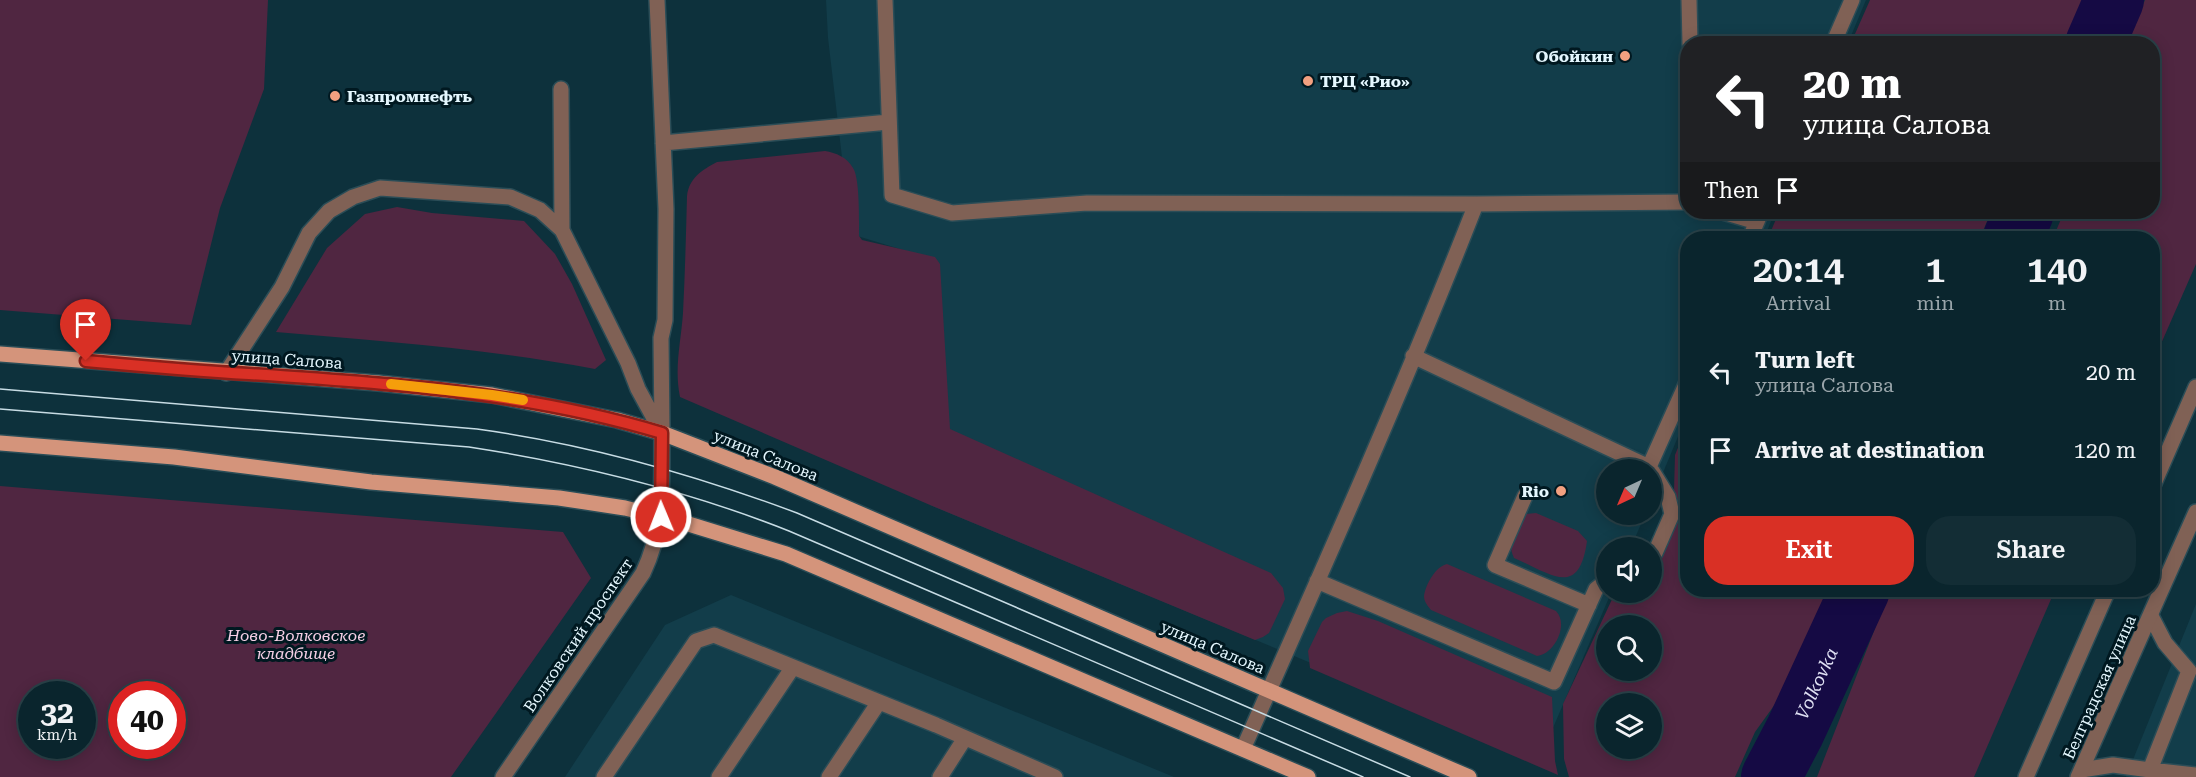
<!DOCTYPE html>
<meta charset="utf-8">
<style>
body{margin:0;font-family:"Roboto Serif",serif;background:#132d35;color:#f1f3f6;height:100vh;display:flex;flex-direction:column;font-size:22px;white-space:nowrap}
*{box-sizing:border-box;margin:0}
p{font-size:20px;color:#99a5aa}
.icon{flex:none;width:33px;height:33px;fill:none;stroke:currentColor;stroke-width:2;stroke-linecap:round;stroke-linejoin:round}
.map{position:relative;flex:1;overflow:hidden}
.side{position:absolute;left:1680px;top:231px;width:480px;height:366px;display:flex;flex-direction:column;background:#0a252d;border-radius:24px;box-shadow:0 3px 15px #0003,0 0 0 2px #2a4249}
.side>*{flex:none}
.guide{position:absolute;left:1680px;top:36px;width:480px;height:183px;border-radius:24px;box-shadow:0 3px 15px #0003,0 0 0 2px #2a4249;background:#202124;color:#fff;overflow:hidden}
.needle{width:39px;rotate:224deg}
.fabs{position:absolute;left:1596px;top:459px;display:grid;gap:12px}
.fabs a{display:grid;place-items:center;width:66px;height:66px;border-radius:50%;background:#0a252d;box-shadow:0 3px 15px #0003,0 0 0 2px #2a4249;font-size:30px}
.speed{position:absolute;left:18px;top:681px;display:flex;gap:12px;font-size:30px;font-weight:700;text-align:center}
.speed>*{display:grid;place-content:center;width:78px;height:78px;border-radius:50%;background:#0a252d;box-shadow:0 3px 15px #0003,0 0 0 2px #2a4249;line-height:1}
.speed small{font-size:15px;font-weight:400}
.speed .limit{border:9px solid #d22;background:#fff;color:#111}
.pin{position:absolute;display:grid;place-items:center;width:51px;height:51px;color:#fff;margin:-62px -26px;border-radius:50% 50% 50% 0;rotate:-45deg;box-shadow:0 0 6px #0007}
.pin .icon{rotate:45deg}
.me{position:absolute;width:66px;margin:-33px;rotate:359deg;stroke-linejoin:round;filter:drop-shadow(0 0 4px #0008)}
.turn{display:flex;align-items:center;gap:21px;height:126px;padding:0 24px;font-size:27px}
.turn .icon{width:78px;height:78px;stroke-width:2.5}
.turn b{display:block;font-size:42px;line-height:51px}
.then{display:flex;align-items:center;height:57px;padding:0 24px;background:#0003;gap:12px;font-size:22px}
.eta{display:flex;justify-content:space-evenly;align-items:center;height:102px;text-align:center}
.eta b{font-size:36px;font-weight:600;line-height:42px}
.cta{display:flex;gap:12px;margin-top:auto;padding:12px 24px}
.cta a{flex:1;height:69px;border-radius:24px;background:#d93025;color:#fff;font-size:24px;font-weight:600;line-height:69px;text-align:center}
.cta a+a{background:#132d35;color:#f1f3f6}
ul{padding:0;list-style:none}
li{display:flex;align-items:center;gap:18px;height:78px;padding:0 24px}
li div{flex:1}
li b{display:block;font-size:22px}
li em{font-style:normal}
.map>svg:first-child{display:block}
.built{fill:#123d4a}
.green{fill:#502641;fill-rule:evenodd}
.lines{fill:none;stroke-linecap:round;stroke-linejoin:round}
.river{stroke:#150a44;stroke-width:60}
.service-casing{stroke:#2b4d57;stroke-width:18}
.tertiary-casing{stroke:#2b4d57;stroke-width:18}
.primary-casing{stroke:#2b4d57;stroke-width:18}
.service{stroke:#806155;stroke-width:15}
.tertiary{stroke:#806155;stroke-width:15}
.primary{stroke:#d4947b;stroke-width:15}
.tram{stroke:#c7dce4;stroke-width:1.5}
.route-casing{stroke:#8d1f18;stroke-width:15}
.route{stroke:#d93025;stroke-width:10}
.slow{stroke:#f59e0b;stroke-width:10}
.poi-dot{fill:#f2a080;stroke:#001820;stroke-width:2}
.labels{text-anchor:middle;stroke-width:6;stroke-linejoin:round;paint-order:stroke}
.poi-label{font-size:16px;font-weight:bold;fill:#e4f7fe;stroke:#001820;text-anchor:end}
.street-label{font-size:16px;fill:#e4f7fe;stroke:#001820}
.park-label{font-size:16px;font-style:italic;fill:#f5cfe5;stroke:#001820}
.water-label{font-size:18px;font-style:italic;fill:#dfe0f3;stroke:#001820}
</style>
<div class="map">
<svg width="2196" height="777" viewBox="0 0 2196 777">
<rect width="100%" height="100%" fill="#0d313c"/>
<path class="built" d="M826,0H1866L1848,43L1688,44V212H1775L1764,238H1688L1687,415L1652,499V470H1606V514L1645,515L1631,547L1606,548V592L1611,593L1540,758L930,505L926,257L851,234L828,38Z
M731,595L1174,777H565L665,625Z
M2196,604V777H2126Z"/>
<path class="green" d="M0,0H268L264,89L220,208L191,325L0,310Z
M1870,0H2083L2064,43H1851Z
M2145,0H2196V264L2153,362L2152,238H2053L2064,212H2152V44L2127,43Z
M825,151C836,153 847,157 853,168C860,178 859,221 859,236L862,240L935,257L940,264L950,429L1271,573L1283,588L1285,599L1269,633L1263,637L1255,640L930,505L680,397C674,368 681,342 683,313C685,274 686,235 687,196C689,178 702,170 717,162Z
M397,207L432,213L524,221L555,254L572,284L606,360L595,369C489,349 383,341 276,332L327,248L365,214Z
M1779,212H1991L1980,238H1768Z
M1687,426L1688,590H1835L1793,679L1755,732L1735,777H1569L1564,759L1563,704L1614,595L1618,593L1652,592V567L1658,562L1680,515L1679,502L1674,492L1675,455ZM1606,626H1652V670H1606ZM1606,704H1652V748H1606Z
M0,486L563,532L591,578L451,777H0ZM32,694H82V746H32ZM172,694V746H122V694Z
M1536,513L1578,531L1587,541C1579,599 1551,574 1514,558C1506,541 1514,528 1526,514Z
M1447,564L1556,611C1569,624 1555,654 1537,656L1431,610C1428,606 1424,602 1424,596C1426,584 1435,567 1447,564Z
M1890,590H2055L1974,777H1817Z
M1347,611L1378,621L1552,697L1555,761L1558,775L1310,668L1308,651L1322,622L1326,618L1337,613Z"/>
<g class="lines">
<g class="river">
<path d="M2095,44L2114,0"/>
<path d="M2013,238L2024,212"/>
<path id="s1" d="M1771,777L1795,731L1860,590"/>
</g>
<g class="service-casing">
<path id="service" d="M657,0L666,209L665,320L661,338L662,430
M885,0L892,195L952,213L1087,203L1476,204
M1689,0L1690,44
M1833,44L1852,0
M561,89L562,230
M663,143L889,122
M1723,212L1757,222
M1750,238L1761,212
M1413,356L1649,467L1651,470
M226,373L282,287L309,233L329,211L353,197L380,188L510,197L540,210L562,230L628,363L638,389L662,433
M1649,467L1688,380
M1652,471L1668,497L1672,514L1655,553L1652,555
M1525,496L1495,565L1589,605
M1317,581L1554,682L1596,589L1606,581
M1243,749C1323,569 1404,388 1476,204L1688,202
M2082,770L2113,765L2150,770L2189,671L2165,643L2151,616
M2150,770L2196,775
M604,777L696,641L714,635L936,725L1055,777
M719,777L793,667
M829,777L879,702
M940,777L965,738"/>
</g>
<g class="tertiary-casing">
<path id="tertiary" d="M2152,488L2196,387
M503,777L643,573C666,524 661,485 662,433
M2026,777L2108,590
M2078,777L2196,512"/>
</g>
<g class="primary-casing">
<path id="primary" d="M0,354L378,383L492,395L617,420L662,433L775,477L1469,777
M0,443L174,457L371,482L559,498L625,508L682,522L786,554L1308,777"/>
</g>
<use href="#service" class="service"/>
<use href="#tertiary" class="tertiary"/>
<use href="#primary" class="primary"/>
<path class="tram" d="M0,389L477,429C587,444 693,474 797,513L1410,777
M0,409L469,447C579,464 686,490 789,531L1363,777"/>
</g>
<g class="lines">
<g class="route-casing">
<path id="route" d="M86,361C140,366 194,371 249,374C390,383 525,392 662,433L661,517"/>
</g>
<use href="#route" class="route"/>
<path class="slow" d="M391,384L492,395L523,400"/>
</g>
<g class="poi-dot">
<circle cx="1625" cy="56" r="6"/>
<circle cx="1308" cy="81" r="6"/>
<circle cx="335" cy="96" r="6"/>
<circle cx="1561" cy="491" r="6"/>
</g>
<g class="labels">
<g class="poi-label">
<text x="1613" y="62">Обойкин</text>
<text x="1320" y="87" text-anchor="start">ТРЦ «Рио»</text>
<text x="347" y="102" text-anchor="start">Газпромнефть</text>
<text x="1549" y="497">Rio</text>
</g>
<g class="street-label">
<text transform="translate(287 359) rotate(4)" y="6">улица Салова</text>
<text transform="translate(766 455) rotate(22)" y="6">улица Салова</text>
<text transform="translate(578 635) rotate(-56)" y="6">Волковский проспект</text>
<text transform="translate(1213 647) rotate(23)" y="6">улица Салова</text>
<text transform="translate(2099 687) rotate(-66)" y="6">Белградская улица</text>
</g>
<g class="park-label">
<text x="296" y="641">Ново-Волковское<tspan x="296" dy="18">кладбище</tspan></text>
</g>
<g class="water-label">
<text dy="6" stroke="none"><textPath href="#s1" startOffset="104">Volkovka</textPath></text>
</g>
</g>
</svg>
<div class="fabs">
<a><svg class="needle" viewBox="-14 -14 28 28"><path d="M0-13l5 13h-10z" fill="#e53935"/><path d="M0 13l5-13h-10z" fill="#99a5aa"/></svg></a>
<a><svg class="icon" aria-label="sound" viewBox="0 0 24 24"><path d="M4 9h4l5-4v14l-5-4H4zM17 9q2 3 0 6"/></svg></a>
<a><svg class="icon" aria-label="search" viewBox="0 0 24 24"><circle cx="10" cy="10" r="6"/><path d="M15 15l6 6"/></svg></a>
<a><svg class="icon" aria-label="layers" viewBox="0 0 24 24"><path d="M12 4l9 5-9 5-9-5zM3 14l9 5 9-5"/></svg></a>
</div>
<div class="speed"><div>32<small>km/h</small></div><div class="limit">40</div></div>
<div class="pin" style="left:86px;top:361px;background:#d93025"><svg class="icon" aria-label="arrive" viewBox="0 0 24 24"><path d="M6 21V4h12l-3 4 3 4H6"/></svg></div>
<svg class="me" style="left:661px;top:517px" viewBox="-20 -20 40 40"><circle r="17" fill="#d93025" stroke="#fff" stroke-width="3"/><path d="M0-11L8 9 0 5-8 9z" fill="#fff"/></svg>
<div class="guide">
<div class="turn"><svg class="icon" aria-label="left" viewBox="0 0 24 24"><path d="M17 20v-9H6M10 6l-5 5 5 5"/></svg><div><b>20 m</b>улица Салова</div></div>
<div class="then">Then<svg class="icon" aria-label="arrive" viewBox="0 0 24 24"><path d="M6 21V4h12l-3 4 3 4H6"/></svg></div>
</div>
<section class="side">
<div class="eta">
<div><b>20:14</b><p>Arrival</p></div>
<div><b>1</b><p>min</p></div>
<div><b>140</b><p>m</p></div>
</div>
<ul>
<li><svg class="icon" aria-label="left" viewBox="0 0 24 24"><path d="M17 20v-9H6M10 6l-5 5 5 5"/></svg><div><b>Turn left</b><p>улица Салова</p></div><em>20 m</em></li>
<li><svg class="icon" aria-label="arrive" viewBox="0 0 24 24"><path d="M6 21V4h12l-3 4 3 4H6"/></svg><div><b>Arrive at destination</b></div><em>120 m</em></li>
</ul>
<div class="cta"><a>Exit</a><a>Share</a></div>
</section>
</div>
